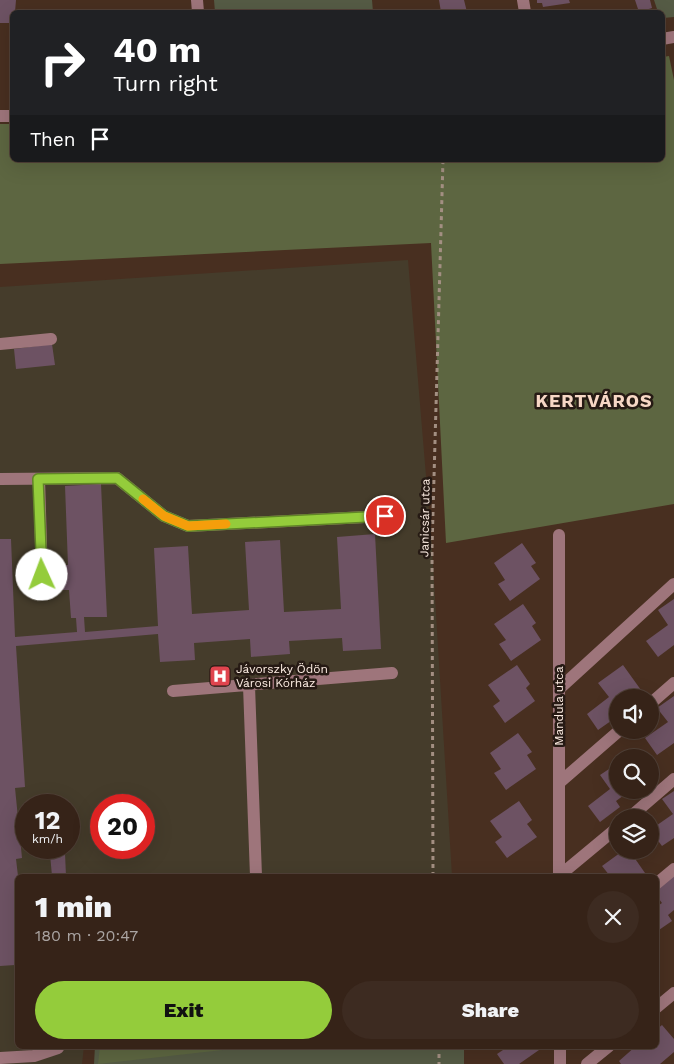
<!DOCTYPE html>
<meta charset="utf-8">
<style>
body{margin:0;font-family:"Work Sans",sans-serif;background:#3d2b21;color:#f1f3f6;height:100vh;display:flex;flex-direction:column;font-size:19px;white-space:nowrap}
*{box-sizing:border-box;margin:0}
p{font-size:16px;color:#aaa4a2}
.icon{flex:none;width:28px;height:28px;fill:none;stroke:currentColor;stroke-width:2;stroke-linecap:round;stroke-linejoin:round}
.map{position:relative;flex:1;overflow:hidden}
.side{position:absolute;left:15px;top:874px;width:644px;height:175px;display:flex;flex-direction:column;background:#362318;border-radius:8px;box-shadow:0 5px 20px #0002,0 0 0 1px #504037}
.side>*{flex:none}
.hud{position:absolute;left:10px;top:10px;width:655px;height:152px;border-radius:8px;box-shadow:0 5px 20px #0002,0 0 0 1px #504037;background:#202124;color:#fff;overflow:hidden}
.tools{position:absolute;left:609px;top:689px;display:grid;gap:10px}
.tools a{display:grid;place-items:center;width:50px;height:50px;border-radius:50%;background:#362318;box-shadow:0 5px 20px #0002,0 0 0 1px #504037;font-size:25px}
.speed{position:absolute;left:15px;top:794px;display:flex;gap:10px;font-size:25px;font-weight:700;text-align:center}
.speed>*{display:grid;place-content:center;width:65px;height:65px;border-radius:50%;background:#362318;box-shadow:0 5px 20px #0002,0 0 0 1px #504037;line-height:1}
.speed small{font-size:12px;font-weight:400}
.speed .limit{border:8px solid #d22;background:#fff;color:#111}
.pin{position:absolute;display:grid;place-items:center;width:42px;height:42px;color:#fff;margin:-21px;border:2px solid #fff;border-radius:50%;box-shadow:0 1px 5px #0007}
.me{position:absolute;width:55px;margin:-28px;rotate:358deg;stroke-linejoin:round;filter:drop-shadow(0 0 4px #0008)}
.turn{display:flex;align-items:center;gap:18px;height:105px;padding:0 20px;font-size:22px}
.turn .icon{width:65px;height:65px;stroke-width:2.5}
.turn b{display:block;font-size:35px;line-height:42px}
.then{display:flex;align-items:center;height:48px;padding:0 20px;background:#0003;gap:10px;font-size:19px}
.round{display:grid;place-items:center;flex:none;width:52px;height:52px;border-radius:26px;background:#3d2b21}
.head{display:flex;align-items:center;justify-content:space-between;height:85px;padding:0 20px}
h1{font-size:30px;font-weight:800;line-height:38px}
.cta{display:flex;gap:10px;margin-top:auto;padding:10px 20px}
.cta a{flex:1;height:58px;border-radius:30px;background:#94cc3b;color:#111;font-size:20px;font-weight:800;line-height:58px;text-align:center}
.cta a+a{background:#3d2b21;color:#f1f3f6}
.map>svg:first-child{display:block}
.medical{fill:#453c2b;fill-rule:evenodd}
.green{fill:#555b45}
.forest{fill:#5d6641}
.building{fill:#6d5263}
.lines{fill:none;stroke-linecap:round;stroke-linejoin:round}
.path{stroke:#a38f82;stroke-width:3;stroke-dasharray:4 4;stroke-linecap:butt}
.minor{stroke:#9e757b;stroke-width:12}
.route-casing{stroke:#608526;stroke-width:12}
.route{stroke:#94cc3b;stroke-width:9}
.slow{stroke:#f59e0b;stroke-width:9}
.labels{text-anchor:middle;stroke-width:5;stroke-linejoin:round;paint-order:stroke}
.street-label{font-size:12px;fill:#feeee4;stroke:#261a14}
.poi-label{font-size:12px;fill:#feeee4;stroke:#261a14;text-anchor:start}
.district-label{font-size:18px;font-weight:bold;letter-spacing:1px;fill:#f7d7c5;stroke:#261a14}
</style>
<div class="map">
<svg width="674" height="1064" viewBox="0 0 674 1064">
<rect width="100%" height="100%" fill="#482f20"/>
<path class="medical" d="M408,260L432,548L452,876H18V1046H84L82,1064H0V287ZM26,805H69V848H26ZM101,805H144V848H101Z"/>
<path class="green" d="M214,0H372L373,12H215Z
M654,0H674V17L663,18L662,12H658Z
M95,1046H464V1064H94Z"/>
<path class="forest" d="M669,56L674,80V504L446,543L431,243L0,264V124H12V160H662L663,57Z
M100,1046H258L98,1064Z"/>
<path class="building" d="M0,0H16L15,12H12V23H0Z
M439,0H464L467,12H441Z
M537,0H569L570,3L543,7L542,3H537Z
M635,0H650L652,8L639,12Z
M52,344L55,365L16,369L14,349Z
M101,484L107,617H84L85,632L158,626L154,548L188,546L192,614L249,610L245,542L280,540L284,612L341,609L337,537L375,534L381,649L343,651L342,638L289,641L290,654L251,657L250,639L194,643L195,660L160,662L158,634L16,646L25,787L15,788L22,858L16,859L18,876V989H16L15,965L0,966V539H11L15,637L77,632L76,618H71L69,590H61L59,565H68L65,486Z
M522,543L536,563L531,566L540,579L510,601L498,584L505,580L494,563Z
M674,599V645L658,657L646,641L668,625L658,610Z
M523,604L536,623L532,626L541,640L511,661L499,644L506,640L494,624Z
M517,665L530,684L526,688L535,701L505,723L493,706L500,701L488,685Z
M623,665L641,690L630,698H618V707L614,709L618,716L598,730L587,714L609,697L598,683Z
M674,696V743L657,755L645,738L668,722L657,708Z
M518,733L532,752L527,755L536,769L506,790L494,773L501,769L490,753Z
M618,763V790H631L616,801L620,807L600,822L588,806L610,789L600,775Z
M674,791V838L662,846L650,830L673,814L662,799Z
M519,801L532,820L527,824L537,837L507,858L495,842L502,837L490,821Z
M624,850H629L645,873L640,876H610L602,866Z
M65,853L66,876H52L50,854Z
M674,873V910L668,915L672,921L656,932V907L662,903L656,895V885Z
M662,1025L674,1039V1052L660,1064H621L619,1061L636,1046H656V1030Z
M501,1046H536L539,1050L519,1064H504L497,1054L503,1050Z"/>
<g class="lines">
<path class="path" d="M433,876L432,548L443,160
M439,1046V1064"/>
<path class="minor" d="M197,0L198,12
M523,0L525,12
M662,39L674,37
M0,116H12
M0,344L51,339
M0,479L117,478L164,516L188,526L385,516
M39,479L42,575
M559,535V876
M249,686L256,876
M559,689L674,584
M173,691L392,673
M650,704L674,683
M559,783L620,730
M629,818L674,779
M559,876L618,827
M656,884L674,869
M656,1008L674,993
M560,1046V1064
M0,1058L34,1056L58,1048L59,1046
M587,1064L609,1046"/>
</g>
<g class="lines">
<g class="route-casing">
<path id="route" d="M42,575L38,479L117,478L164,516L188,526L385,516"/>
</g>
<use href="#route" class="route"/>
<path class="slow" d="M143,499L164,516L188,526L226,524"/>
</g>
<defs>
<g id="hospital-square" transform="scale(1.125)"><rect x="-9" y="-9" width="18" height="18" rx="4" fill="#e0444e" stroke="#261a14"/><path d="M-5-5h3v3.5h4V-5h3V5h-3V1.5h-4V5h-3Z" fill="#fff"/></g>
</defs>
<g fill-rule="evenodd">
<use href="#hospital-square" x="220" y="676"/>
</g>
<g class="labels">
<g class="street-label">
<text transform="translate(425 518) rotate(-89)" y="4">Janicsár utca</text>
<text transform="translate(559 706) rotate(-90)" y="4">Mandula utca</text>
</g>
<g class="poi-label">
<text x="236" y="673">Jávorszky Ödön<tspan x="236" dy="14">Városi Kórház</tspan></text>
</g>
<g class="district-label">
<text x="594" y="407">KERTVÁROS</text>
</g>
</g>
</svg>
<div class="tools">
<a><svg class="icon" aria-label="sound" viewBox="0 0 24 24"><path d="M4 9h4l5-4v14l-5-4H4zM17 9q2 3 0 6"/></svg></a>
<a><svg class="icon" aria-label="search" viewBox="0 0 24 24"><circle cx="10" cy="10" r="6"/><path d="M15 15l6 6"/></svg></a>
<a><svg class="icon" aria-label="layers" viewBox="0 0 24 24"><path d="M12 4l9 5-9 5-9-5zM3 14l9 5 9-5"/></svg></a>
</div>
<div class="speed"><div>12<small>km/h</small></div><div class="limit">20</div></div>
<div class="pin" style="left:385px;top:516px;background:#d93025"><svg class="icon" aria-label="arrive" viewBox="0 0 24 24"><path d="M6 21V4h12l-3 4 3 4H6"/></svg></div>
<svg class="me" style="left:42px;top:575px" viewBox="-20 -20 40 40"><circle r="19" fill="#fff"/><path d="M0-13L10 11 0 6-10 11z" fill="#94cc3b"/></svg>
<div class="hud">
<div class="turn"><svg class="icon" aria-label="right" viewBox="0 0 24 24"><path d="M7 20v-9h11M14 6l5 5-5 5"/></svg><div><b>40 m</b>Turn right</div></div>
<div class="then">Then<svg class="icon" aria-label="arrive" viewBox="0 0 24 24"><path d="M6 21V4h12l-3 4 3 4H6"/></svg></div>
</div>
<section class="side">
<div class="head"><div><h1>1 min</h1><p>180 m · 20:47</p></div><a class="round"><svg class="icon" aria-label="close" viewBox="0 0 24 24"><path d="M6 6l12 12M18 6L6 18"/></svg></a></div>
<div class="cta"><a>Exit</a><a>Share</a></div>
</section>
</div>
